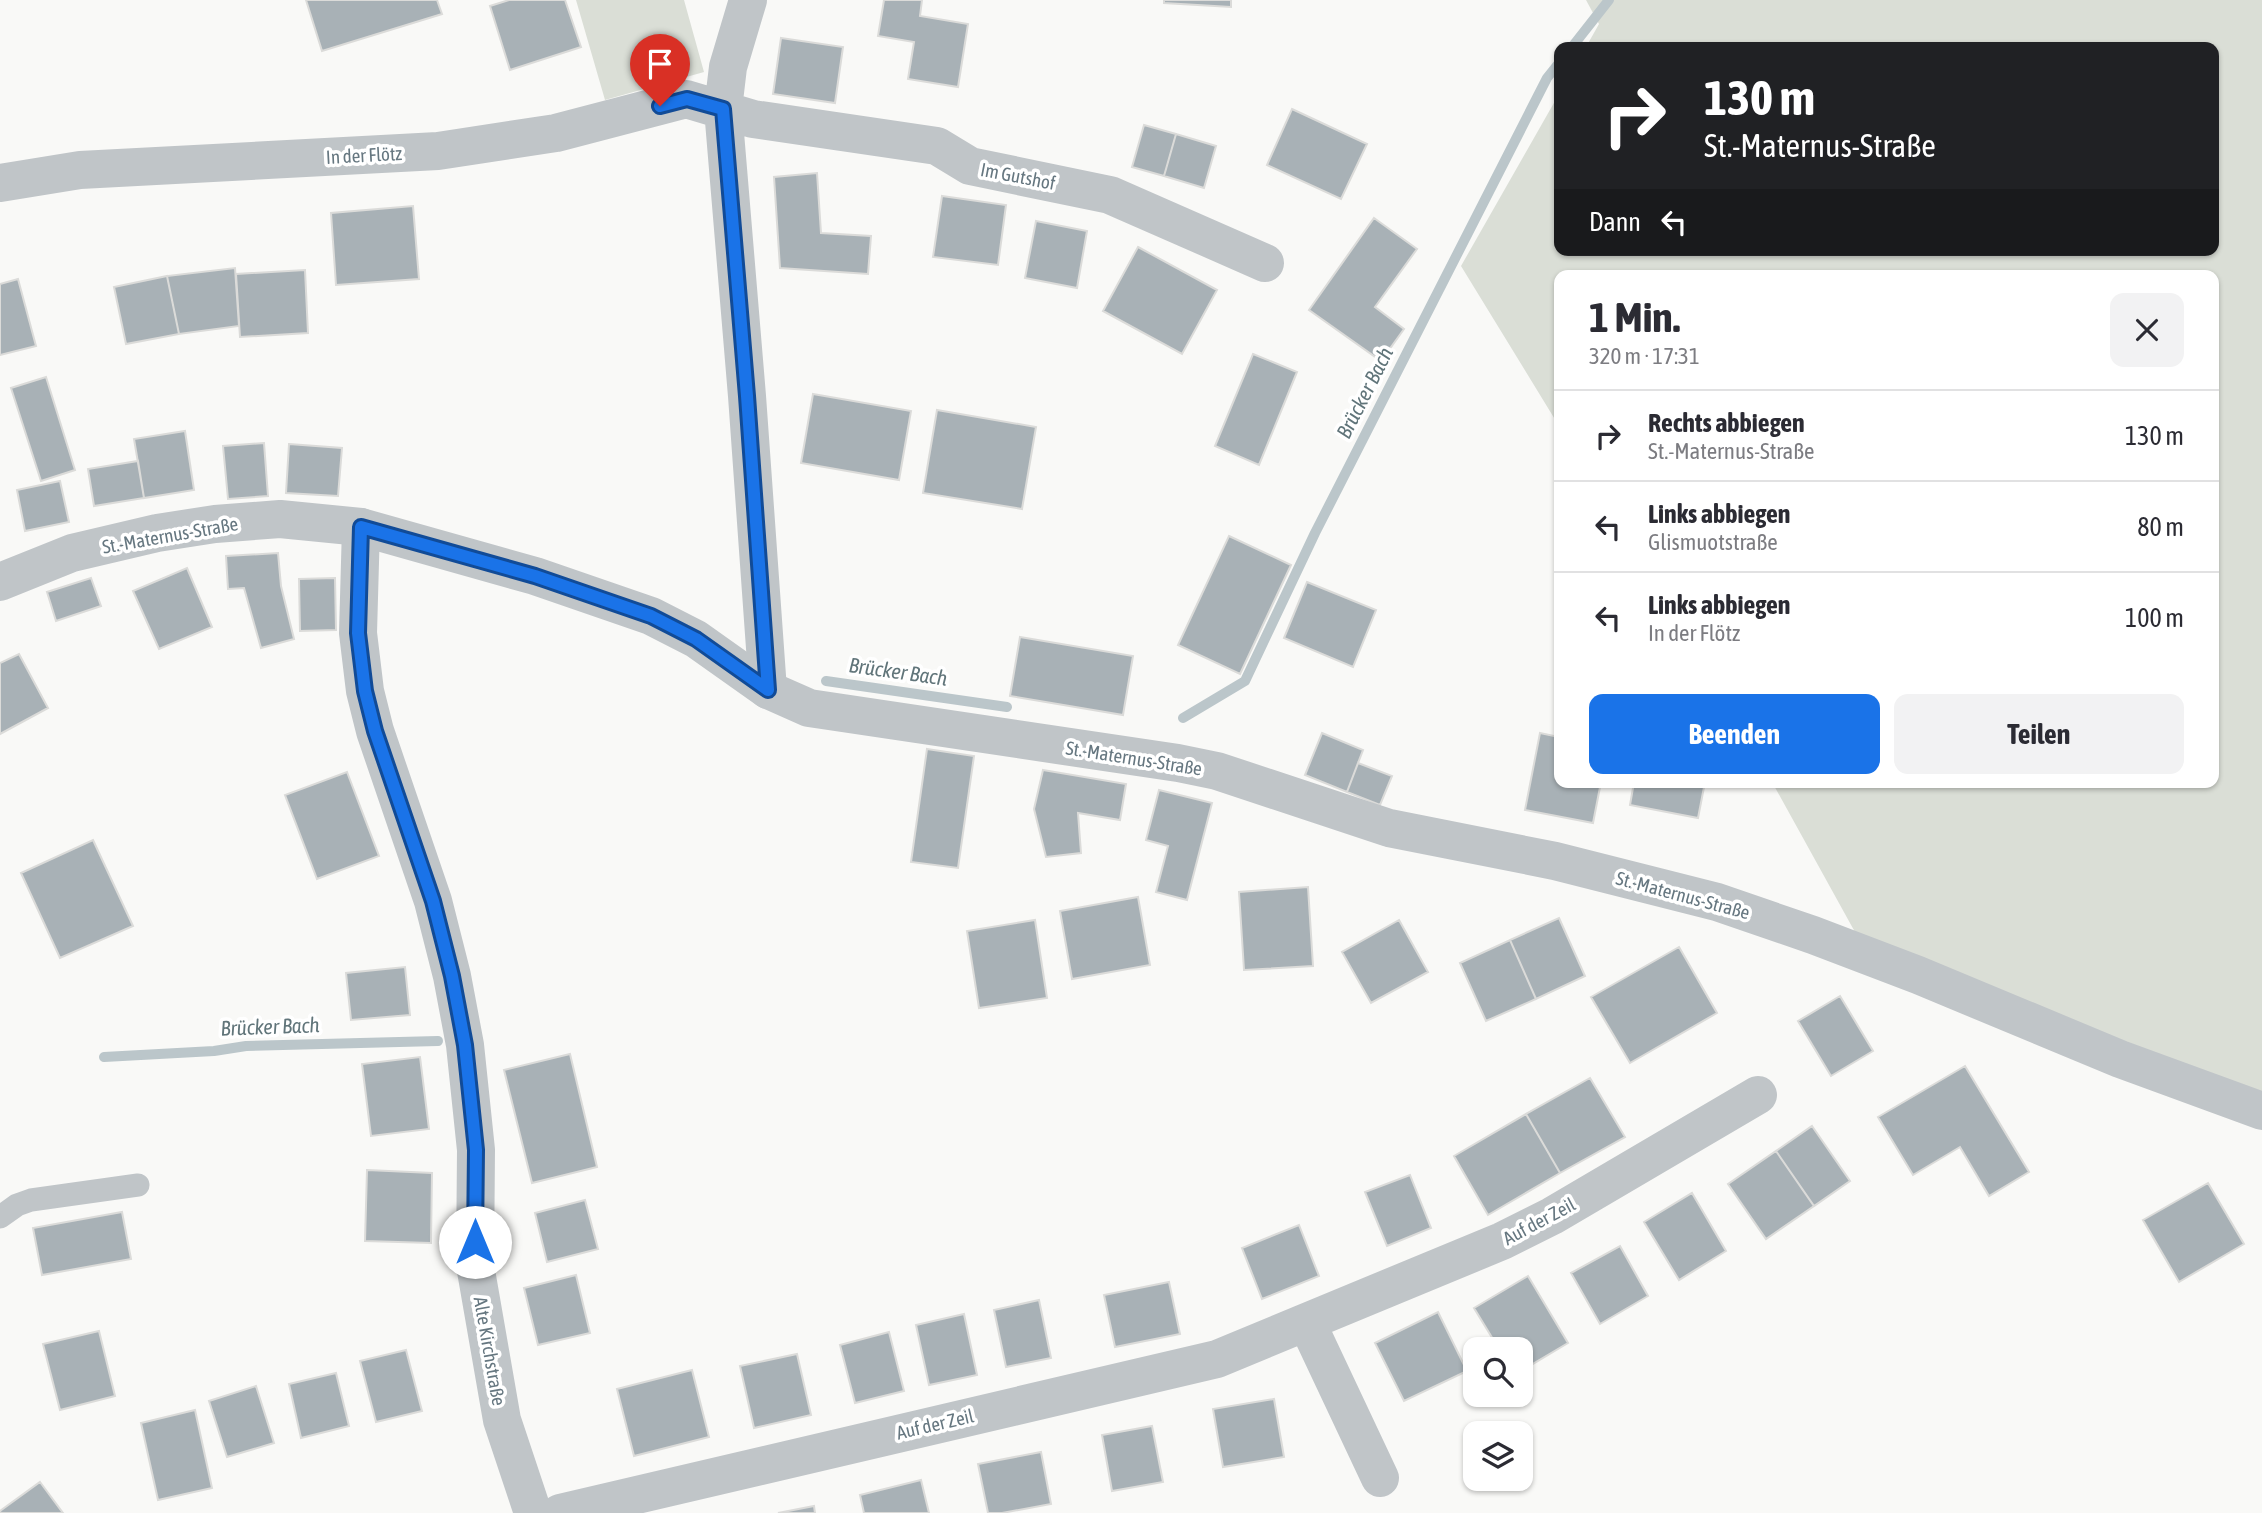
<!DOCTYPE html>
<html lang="de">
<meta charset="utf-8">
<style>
body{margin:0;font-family:"Asap Condensed",sans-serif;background:#f2f2f3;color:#2b2b33;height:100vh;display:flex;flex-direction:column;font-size:26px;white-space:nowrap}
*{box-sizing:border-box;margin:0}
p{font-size:23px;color:#7c7c81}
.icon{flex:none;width:38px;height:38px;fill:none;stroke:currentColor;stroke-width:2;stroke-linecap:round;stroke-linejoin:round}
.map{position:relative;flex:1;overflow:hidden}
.details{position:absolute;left:1554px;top:270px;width:665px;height:518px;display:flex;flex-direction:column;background:#fff;border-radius:14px;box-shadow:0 2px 5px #0004}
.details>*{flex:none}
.banner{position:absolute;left:1554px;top:42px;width:665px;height:214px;border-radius:14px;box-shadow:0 2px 5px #0004;background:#202124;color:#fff;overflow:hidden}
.tools{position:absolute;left:1463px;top:1337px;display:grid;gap:14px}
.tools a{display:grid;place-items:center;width:70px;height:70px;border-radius:14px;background:#fff;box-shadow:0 2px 5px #0004;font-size:35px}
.pin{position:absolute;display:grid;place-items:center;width:60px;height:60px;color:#fff;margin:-72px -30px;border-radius:50% 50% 50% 0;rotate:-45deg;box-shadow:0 0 7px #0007}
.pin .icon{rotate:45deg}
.me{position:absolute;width:77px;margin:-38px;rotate:0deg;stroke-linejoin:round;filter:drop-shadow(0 0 5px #0008)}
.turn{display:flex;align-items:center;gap:24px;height:147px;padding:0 35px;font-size:32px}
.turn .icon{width:91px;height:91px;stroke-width:2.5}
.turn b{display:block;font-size:49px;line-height:60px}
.then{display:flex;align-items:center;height:66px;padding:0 35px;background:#0003;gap:14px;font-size:26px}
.round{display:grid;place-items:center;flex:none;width:74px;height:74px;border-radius:14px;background:#f2f2f3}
.summary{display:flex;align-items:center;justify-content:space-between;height:119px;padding:0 35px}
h1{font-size:42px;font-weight:700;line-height:52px}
.cta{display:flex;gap:14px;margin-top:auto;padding:14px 35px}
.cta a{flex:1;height:80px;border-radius:14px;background:#1a73e8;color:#fff;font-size:28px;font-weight:700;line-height:80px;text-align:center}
.cta a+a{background:#f2f2f3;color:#2b2b33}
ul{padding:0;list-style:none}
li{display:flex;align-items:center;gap:21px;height:91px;padding:0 35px;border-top:2px solid #e1e1e2}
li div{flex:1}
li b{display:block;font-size:26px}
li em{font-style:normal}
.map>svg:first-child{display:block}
.green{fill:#daded6}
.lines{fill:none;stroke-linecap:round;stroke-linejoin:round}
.stream{stroke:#bbc6ca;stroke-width:10}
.building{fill:#a8b1b6;stroke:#dbdbd9;stroke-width:2}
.service{stroke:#c0c5c8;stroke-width:23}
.minor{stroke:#c0c5c8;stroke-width:38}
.tertiary{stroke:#c0c5c8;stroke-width:38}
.route-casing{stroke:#114b97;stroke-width:18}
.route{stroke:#1a73e8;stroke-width:12}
.labels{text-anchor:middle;stroke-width:7;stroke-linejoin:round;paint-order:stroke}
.street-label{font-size:19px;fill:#667780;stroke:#fff}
.water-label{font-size:21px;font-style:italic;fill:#61757a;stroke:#fff}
</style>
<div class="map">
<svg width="2262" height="1513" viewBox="0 0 2262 1513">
<rect width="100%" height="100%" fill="#f9f9f7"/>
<path class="green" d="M576,0H684L704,72L605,100Z
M1586,0H2262V1108L1866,952L1772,782H2214V275H1559V426L1461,266L1559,94V250H2214V47H1586L1599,24Z"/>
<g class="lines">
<path class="stream" d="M1572,47L1609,0
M826,681L1007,707
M1183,718L1245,681L1315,533L1547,78L1559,63
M104,1057L214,1051L246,1046L438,1041"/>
</g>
<path class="building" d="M306,0H437L442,14L322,51Z
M509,0H565L581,47L510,70L490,6Z
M884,0H922L920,16L968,24L958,87L908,79L914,42L878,36Z
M1164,0H1231V7L1164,3Z
M781,38L843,47L835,103L773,94Z
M1292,109L1367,144L1341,199L1267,165Z
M1144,125L1176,134L1164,176L1132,167Z
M1176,134L1216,146L1204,188L1164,176Z
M817,173L821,233L871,236L868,274L780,268L774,177Z
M942,196L1006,205L998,265L933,257Z
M413,206L419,279L336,285L331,213Z
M1374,218L1417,249L1375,307L1404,329L1381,361L1309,310Z
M1036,221L1087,231L1077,288L1025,278Z
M1138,247L1217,290L1182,354L1103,311Z
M235,268L239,326L179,334L167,276Z
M305,270L308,333L240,337L236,274Z
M167,276L179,334L126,344L114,287Z
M18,279L36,346L0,355V284Z
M1253,354L1297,372L1259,465L1215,446Z
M46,377L75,470L41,481L11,388Z
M813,394L911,411L899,480L801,463Z
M937,410L1036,427L1022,509L923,493Z
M185,431L194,490L144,498L134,439Z
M264,443L268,496L228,499L223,446Z
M289,444L342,448L338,496L286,493Z
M138,461L144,498L94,506L88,469Z
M60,481L69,522L25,531L17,490Z
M1229,536L1291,565L1240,674L1178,645Z
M278,553L281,586L294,639L261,648L244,588L228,589L226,556Z
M187,568L212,627L159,649L133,591Z
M91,578L101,606L56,621L47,592Z
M335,578L336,630L300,631L299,579Z
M1307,582L1376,610L1353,667L1284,638Z
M1020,637L1133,656L1123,715L1010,696Z
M19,654L48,708L0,734V663Z
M1322,733L1363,750L1347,792L1305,775Z
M1540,733L1559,737V782H1601L1593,823L1525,810Z
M927,749L974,756L958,868L911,862Z
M1358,763L1392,776L1380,805L1347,792Z
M1043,770L1126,784L1120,820L1078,813L1081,853L1046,857L1034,809Z
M347,772L379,856L317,879L285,795Z
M1634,782H1705L1698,818L1630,805Z
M1159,790L1212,803L1187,900L1156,892L1168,846L1146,840Z
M93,840L133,926L60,958L21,873Z
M1308,887L1313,966L1244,970L1239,892Z
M1138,897L1150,965L1072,979L1060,911Z
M1559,918L1585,976L1536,999L1510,940Z
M1035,920L1047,998L979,1008L967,931Z
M1399,920L1428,972L1371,1003L1342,952Z
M1510,940L1536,999L1486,1021L1460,963Z
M1679,947L1717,1013L1630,1063L1591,997Z
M405,967L410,1015L351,1020L346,973Z
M1840,996L1873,1051L1831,1076L1798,1021Z
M570,1054L597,1167L532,1183L504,1070Z
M420,1057L429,1129L371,1136L362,1064Z
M1965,1066L2029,1172L1989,1196L1960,1147L1913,1175L1878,1117Z
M1590,1078L1625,1137L1560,1173L1526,1114Z
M1526,1114L1560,1173L1488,1215L1454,1156Z
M1812,1126L1850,1181L1814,1206L1776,1151Z
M1776,1151L1814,1206L1766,1239L1728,1184Z
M367,1170L432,1173L431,1243L365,1241Z
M1410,1175L1431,1228L1387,1246L1365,1192Z
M2208,1183L2244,1244L2179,1282L2143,1220Z
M1692,1193L1726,1251L1679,1280L1644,1222Z
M585,1200L598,1249L547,1262L535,1213Z
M122,1212L131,1259L42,1275L33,1228Z
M1299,1225L1319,1276L1262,1299L1242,1248Z
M1620,1246L1648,1296L1600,1324L1571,1273Z
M576,1275L590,1333L538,1345L524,1288Z
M1528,1276L1568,1343L1521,1371V1349H1499L1474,1308Z
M1169,1282L1180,1334L1115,1347L1104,1295Z
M1039,1300L1051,1358L1006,1367L994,1310Z
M1438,1312L1467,1371L1404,1401L1375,1343Z
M964,1314L977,1375L929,1385L916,1325Z
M99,1331L115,1396L60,1410L43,1344Z
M889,1332L904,1391L855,1403L840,1345Z
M406,1350L422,1411L376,1422L360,1361Z
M797,1354L811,1415L754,1428L740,1366Z
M692,1370L709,1437L634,1456L617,1389Z
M336,1373L349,1426L301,1438L289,1384Z
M256,1386L274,1443L227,1457L209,1401Z
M1274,1399L1284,1457L1223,1467L1213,1409Z
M195,1410L212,1488L158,1500L141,1423Z
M1152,1426L1163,1482L1112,1491L1102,1435Z
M1041,1452L1051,1504L1002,1513H988L978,1464Z
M921,1480L929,1513H864L860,1495Z
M40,1482L63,1513H1L0,1511Z
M814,1506L815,1513H778Z"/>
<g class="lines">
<path class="service" d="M0,1217L17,1205L31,1200L138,1185"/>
<path class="minor" d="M748,0L728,67L723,109L747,396L768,690
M0,183L80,170L438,151L556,133L686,99L753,119L937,146L970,166L1110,195L1265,263
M361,527L358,633L365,691L375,731L433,901L452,976L465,1045L476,1150L475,1265L502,1420L533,1513
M1307,1323L1380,1478
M560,1513L1217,1359L1502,1241L1552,1216L1758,1095"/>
<path class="tertiary" d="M0,582L72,553L157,533L215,524L280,519L361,527L535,576L651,616L696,639L768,690L809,708L1178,763L1217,771L1389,828L1555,861L1717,902L1813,935L1918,975L2120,1059L2262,1111"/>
</g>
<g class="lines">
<g class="route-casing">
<path id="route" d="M475,1242L476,1150L465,1045L452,976L433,901L375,731L365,691L358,633L361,527L535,576L651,616L696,639L768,690L747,396L723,109L687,99L660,106"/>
</g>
<use href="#route" class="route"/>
</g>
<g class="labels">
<g class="street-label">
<text transform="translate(364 155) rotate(-3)" y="7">In der Flötz</text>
<text transform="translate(1018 176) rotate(11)" y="7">Im Gutshof</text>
<text transform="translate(170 535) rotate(-10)" y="7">St.-Maternus-Straße</text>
<text transform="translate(1134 758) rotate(9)" y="7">St.-Maternus-Straße</text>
<text transform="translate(1683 895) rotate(15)" y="7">St.-Maternus-Straße</text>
<text transform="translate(1539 1221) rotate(-28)" y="7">Auf der Zeil</text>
<text transform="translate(490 1351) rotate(80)" y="7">Alte Kirchstraße</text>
<text transform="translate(935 1424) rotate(-13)" y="7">Auf der Zeil</text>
</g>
<g class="water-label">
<text transform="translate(1365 393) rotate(-63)" y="7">Brücker Bach</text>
<text transform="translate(898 672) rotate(8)" y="7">Brücker Bach</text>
<text transform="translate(270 1027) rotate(-2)" y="7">Brücker Bach</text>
</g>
</g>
</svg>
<div class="tools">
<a><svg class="icon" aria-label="search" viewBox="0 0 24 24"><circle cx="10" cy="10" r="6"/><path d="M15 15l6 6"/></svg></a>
<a><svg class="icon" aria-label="layers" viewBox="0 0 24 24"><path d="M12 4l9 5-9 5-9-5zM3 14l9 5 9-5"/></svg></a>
</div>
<div class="pin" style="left:660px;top:106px;background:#d93025"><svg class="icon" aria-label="arrive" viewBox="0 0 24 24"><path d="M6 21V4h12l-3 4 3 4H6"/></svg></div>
<svg class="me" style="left:475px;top:1242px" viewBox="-20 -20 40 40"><circle r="19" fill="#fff"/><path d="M0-13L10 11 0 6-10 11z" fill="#1a73e8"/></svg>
<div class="banner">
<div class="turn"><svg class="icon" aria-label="right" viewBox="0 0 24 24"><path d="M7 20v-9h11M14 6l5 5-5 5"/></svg><div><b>130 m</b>St.-Maternus-Straße</div></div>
<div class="then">Dann<svg class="icon" aria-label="left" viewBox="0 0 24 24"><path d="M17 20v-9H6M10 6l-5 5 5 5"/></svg></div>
</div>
<section class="details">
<div class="summary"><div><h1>1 Min.</h1><p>320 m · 17:31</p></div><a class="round"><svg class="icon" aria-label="close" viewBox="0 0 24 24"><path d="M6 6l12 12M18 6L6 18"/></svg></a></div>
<ul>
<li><svg class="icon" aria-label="right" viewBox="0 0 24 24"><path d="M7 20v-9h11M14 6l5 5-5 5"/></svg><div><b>Rechts abbiegen</b><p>St.-Maternus-Straße</p></div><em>130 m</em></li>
<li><svg class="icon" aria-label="left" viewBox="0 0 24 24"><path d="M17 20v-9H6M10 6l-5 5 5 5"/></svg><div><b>Links abbiegen</b><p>Glismuotstraße</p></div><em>80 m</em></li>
<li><svg class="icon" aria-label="left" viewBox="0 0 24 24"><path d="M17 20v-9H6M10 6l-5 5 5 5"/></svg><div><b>Links abbiegen</b><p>In der Flötz</p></div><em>100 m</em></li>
</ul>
<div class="cta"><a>Beenden</a><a>Teilen</a></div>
</section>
</div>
